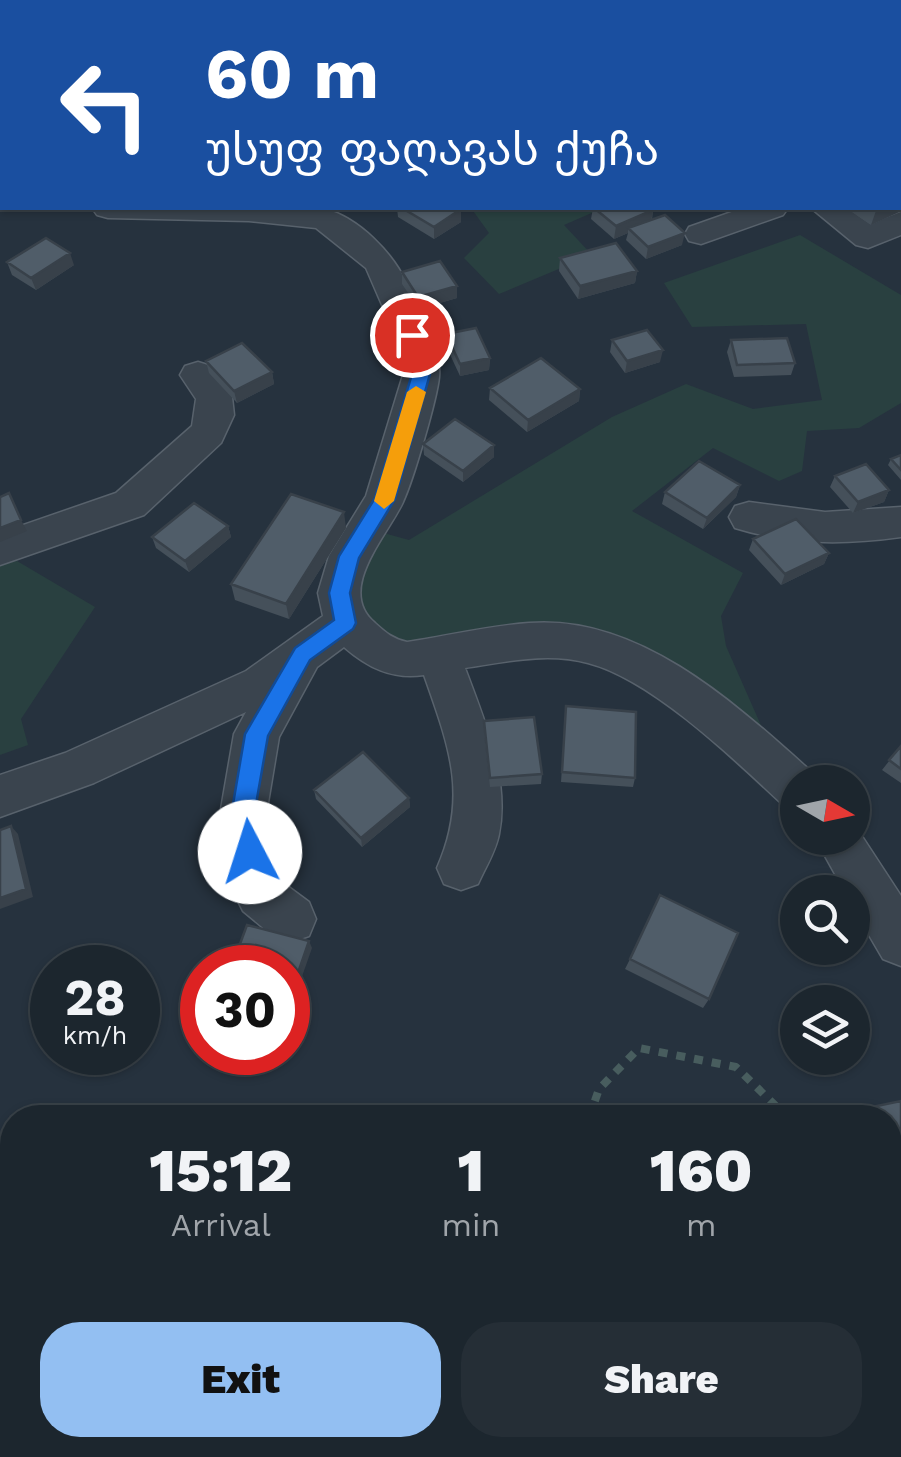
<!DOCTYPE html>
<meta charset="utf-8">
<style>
body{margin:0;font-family:"Work Sans","Noto Sans Georgian",sans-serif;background:#252e36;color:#f1f3f6;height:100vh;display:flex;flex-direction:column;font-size:38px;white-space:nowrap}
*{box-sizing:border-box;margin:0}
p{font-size:32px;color:#a0a5aa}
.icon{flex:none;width:55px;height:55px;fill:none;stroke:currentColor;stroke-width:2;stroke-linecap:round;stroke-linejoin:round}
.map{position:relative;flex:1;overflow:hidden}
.sheet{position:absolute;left:0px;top:1105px;width:902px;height:352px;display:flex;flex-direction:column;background:#1c262e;border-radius:40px 40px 0 0;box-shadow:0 2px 8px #0004,0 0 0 2px #3a434a}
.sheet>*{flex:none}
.top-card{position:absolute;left:0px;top:0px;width:902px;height:210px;box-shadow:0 2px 8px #0004,0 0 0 2px #3a434a;background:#1a4fa0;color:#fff;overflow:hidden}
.needle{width:65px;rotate:99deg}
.buttons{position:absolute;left:780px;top:765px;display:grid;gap:20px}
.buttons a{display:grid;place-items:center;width:90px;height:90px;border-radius:50%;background:#1c262e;box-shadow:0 2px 8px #0004,0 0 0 2px #3a434a;font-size:50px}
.speed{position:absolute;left:30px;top:945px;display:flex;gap:20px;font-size:50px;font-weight:700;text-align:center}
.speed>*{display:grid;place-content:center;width:130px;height:130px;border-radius:50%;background:#1c262e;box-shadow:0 2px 8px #0004,0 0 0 2px #3a434a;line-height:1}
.speed small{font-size:25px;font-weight:400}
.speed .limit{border:15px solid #d22;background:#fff;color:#111}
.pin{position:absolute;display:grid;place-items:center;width:85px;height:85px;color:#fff;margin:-42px;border:5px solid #fff;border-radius:50%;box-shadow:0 2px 10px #0007}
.me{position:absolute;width:110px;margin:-55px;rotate:355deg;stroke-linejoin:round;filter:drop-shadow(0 0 8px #0008)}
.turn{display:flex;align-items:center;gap:35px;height:210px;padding:0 40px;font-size:45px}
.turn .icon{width:130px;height:130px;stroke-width:2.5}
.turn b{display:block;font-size:70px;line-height:85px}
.eta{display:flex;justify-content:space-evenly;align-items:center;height:170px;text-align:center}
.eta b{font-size:60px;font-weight:800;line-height:70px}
.button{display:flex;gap:20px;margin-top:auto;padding:20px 40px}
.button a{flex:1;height:115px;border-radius:40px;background:#93bff2;color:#111;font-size:40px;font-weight:800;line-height:115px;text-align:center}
.button a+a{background:#252e36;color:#f1f3f6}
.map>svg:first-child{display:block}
.green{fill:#294040}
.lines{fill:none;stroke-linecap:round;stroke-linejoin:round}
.minor-casing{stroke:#58626c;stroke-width:3}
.path{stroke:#485d5e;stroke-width:8;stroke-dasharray:9 9;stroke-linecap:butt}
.minor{fill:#3a444e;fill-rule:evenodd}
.wall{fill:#45505a}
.shaded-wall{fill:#38414a}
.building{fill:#505d69;stroke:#38414a;stroke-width:2.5}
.route{fill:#1a73e8;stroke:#114b97;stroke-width:2.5}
.slow{fill:#f59e0b}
</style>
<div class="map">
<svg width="901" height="1457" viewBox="0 0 901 1457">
<rect width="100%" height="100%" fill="#26323e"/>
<path class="green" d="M471,208H603L564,225L592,255L499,294L464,258L489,233Z
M800,235L901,295V403L859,428L807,431L802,471L779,481L713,448L632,511L743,573L721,616L726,646L781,771L588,645L439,658L345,623L369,529L409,540L612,417L686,384L753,409L822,400L806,324L692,327L664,283Z
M17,561L95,607L21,719L28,745L0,755V564Z
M66,1445H273L280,1457H66Z"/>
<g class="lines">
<g class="minor-casing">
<path id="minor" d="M0,21H2V37H0Z
M900,30H901V46H900Z
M900,121H901V139H900Z
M0,144H2V164H0Z
M92,208L325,209C359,218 393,253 407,284C419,311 442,346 439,377C437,399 413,481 403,502C388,535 335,590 375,623C386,633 393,639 407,642C447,636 488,626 529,623C640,614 738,706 814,774L818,782H798V809L782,804C734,759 651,679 588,663C547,652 505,662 465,668C484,719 510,779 499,834C496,851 485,868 478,884L461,890L444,884L437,868C469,796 449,746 424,675C392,680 367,667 344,647L317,667L279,737L267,809L282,882L309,902L316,919L309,936L291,942L273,936L243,911L235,895L221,809L234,734L246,712L94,783L0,817V775L65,753L246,671L323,616L318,593L329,556L366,496L403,375L395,335L366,268L316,228L249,221L108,218L97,215Z
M743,208H788L783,215L701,244L689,241L685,234L689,227Z
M811,208H847L870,224L901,212V235L868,248L856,245Z
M198,362L211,366L232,397L234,415L221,443L144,515L0,565V533L116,493L192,426L196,399L180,375L185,366Z
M749,502L825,512L901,507V537C844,545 790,545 735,528L729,517L735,506Z
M852,821L901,896V966L883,959L852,906V892H845L815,838H852Z"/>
</g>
<path class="path" d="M589,1118L599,1089L639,1048L736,1067L788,1118
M890,1271L901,1281
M513,1457L514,1445"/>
<use href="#minor" class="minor"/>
</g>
<path class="wall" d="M890,0H901V23L900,2H889Z
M901,179V211L871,225L846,208H900Z
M397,208H458L461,209V222L434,239L398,217Z
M593,208H651L653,210L652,220L682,245L646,259L626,240L628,233L614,239L591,219Z
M560,258L637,271L635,283L578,299L559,271Z
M7,262L74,265L36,290L12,275Z
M402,272L457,298L419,309L402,284Z
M446,334L490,358L489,370L460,376L446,346Z
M612,340L660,362L625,373L610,352Z
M731,340L795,363L791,375L734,377L727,352Z
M206,361L272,372L274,384L237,403L209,373Z
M490,388L580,389L579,401L527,432L489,400Z
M423,444L494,457L463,482L424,455Z
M901,455V480L888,465L891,459Z
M835,476L889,490L884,502L853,513L830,487Z
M740,485L736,497L703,529L662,504L665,492Z
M228,526L231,537L189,572L156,548L152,537Z
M346,528L289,619L235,600L231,584Z
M753,539L829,553L824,564L781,585L749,550Z
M566,706L635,778L633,787L561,782Z
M484,721L542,774L541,784L490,787L484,731Z
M901,746V783L882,770Z
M314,790L409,798L410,807L362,847L316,799Z
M630,959L709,999L703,1008L625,969Z
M901,1101V1184L890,1186V1118H841L848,1112Z"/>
<path class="shaded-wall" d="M28,0H43V1L21,2Z
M138,0H156L149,2H139Z
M211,0H238L239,2H212Z
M438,0H454L448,2H438Z
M900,193L901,211L871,225L877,208H900Z
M461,209V222L434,239V227Z
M653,210L651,222L628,228V233L614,239L616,226Z
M685,233L682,245L646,259L648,247Z
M70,253L74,265L36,290L31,278Z
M637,271L635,283L578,299L580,286Z
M457,286V298L419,309L418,297Z
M663,350L660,362L625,373L627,361Z
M490,358L489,370L460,376V364Z
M272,372L274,384L237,403L234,391Z
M580,389L579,401L527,432L528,420Z
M494,445V457L463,482V471Z
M740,485L736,497L703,529L707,518Z
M889,490L884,502L853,513L858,502Z
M344,512L346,528L289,619L286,604Z
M21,520L27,531L0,542V528Z
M228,526L231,537L189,572L185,561Z
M829,553L824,564L781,585L785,574Z
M409,798L410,807L362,847L361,838Z
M11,826L18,834L33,897L0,909V898Z
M309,941L312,948L292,1005L289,999Z"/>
<path class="building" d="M10,0H28L21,2H13Z
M505,0H553L556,2H509Z
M900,59H901V92L900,91Z
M402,208H458L461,209L434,227Z
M594,208H651L653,210L616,226Z
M665,215L685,233L648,247L628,228Z
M46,238L70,253L31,278L7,262Z
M616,243L637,271L580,286L560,258Z
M440,261L457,286L418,297L402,272Z
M476,328L490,358L460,364L446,334Z
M647,330L663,350L627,361L612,340Z
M787,338L795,363L737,365L731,340Z
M242,343L272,372L234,391L206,361Z
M541,358L580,389L528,420L490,388Z
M455,419L494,445L463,471L423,444Z
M901,455V470L891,459Z
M699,461L740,485L707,518L665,492Z
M866,464L889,490L858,502L835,476Z
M9,493L21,520L0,528V497Z
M291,494L344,512L286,604L231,584Z
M194,503L228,526L185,561L152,537Z
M796,519L829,553L785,574L753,539Z
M566,706L636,712L635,778L562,772Z
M534,717L542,774L490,778L484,721Z
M901,746V769L889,760Z
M363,752L409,798L361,838L314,790Z
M11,826L26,889L0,898V830Z
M660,895L738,933L709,999L630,959Z
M247,925L309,941L289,999L288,998V968H231Z
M901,1101V1182L890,1184V1118H850L848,1112Z"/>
<path class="route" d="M412,329L421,335L430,374L395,499L359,558L350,593L356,623L353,629L310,660L268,736L255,810L262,852L258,859L250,863L241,859L232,810L245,734L295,648L334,620L329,593L339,556L375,498L412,374L404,335Z"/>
<path class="slow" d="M416,386L426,392L394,501L384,509L374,501L407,392Z"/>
</svg>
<div class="buttons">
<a><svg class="needle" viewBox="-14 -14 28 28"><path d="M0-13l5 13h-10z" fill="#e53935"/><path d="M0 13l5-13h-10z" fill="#a0a5aa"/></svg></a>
<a><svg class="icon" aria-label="search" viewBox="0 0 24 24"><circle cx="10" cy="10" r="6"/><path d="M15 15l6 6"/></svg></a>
<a><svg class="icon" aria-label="layers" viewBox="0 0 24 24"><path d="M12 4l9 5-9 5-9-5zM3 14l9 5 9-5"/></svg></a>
</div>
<div class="speed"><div>28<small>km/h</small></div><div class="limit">30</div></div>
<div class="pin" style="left:412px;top:335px;background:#d93025"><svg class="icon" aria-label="arrive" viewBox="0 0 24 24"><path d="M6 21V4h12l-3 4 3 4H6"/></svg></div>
<svg class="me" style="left:250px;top:852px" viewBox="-20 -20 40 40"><circle r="19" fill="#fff"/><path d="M0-13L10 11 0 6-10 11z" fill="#1a73e8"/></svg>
<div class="top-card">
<div class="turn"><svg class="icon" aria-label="left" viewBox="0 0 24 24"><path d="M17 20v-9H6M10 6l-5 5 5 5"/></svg><div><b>60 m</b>უსუფ ფაღავას ქუჩა</div></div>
</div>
<section class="sheet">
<div class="eta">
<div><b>15:12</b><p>Arrival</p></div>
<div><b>1</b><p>min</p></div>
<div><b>160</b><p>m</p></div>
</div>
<div class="button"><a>Exit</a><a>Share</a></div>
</section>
</div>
